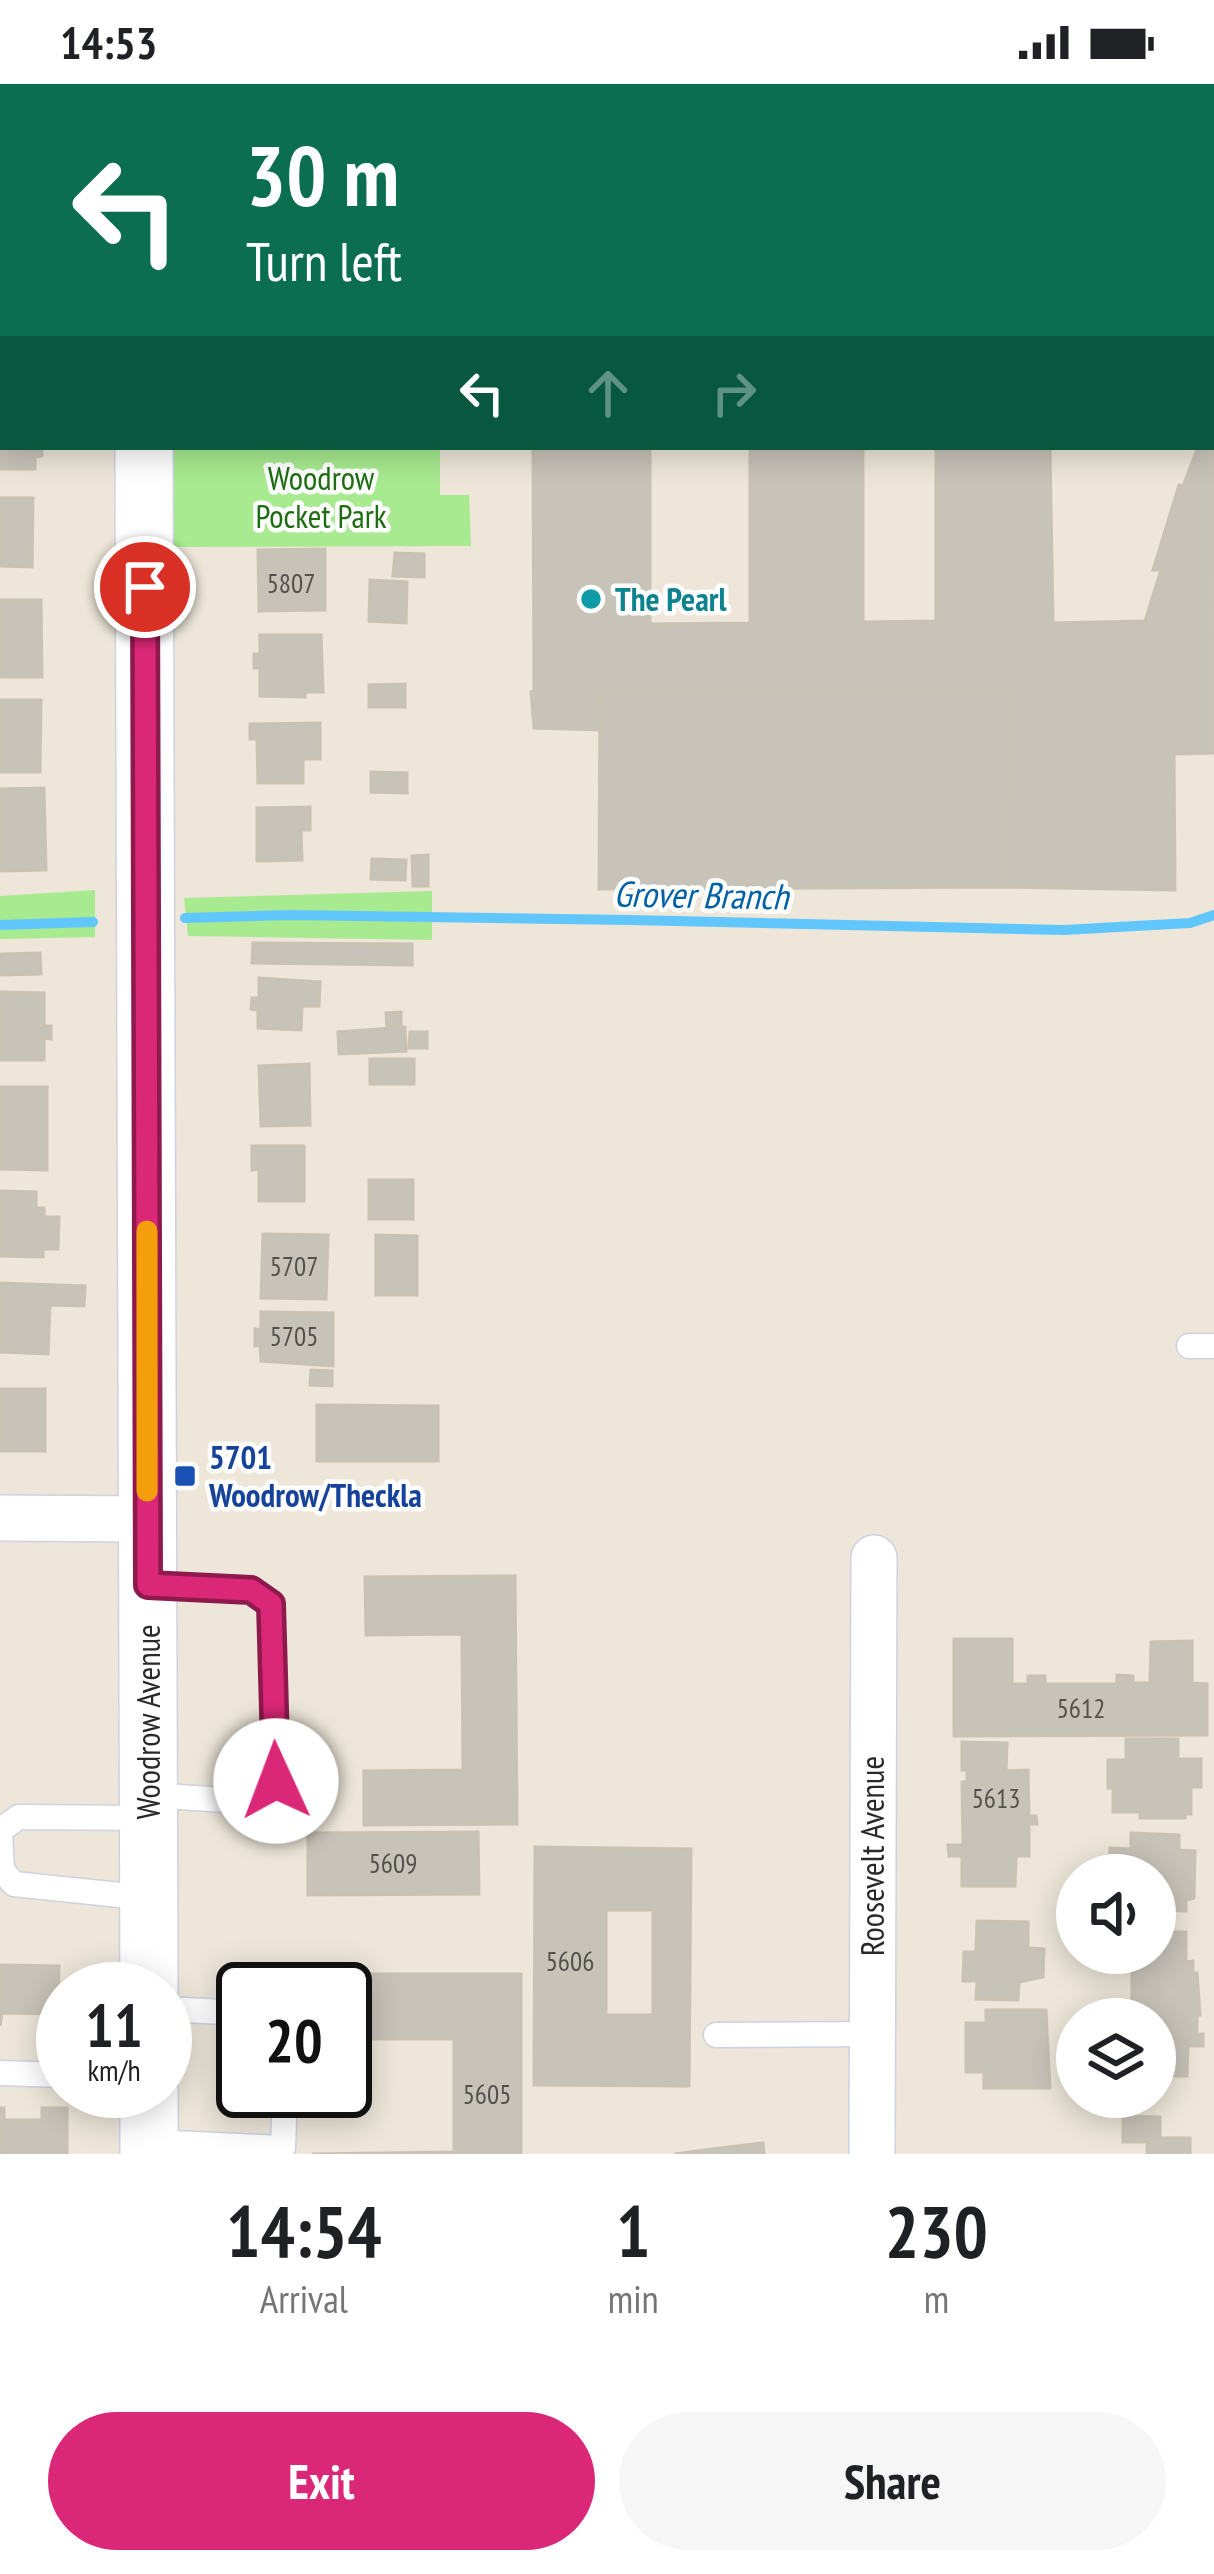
<!DOCTYPE html>
<style>
body{margin:0;font-family:"PT Sans Narrow",sans-serif;background:#f6f6f6;color:#202124;height:100vh;display:flex;flex-direction:column;font-size:45px;white-space:nowrap}
*{box-sizing:border-box;margin:0}
p{font-size:39px;color:#757577}
.icon{flex:none;width:66px;height:66px;fill:none;stroke:currentColor;stroke-width:2;stroke-linecap:round;stroke-linejoin:round}
.map{position:relative;height:2070px;overflow:hidden}
.panel{display:flex;flex-direction:column;background:#fff;flex:1}
.panel>*{flex:none}
.banner{position:absolute;left:0px;top:0px;width:1215px;height:366px;box-shadow:0 6px 30px #0003;background:#0b6e4f;color:#fff;overflow:hidden}
.controls{position:absolute;left:1056px;top:1770px;display:grid;gap:24px}
.controls a{display:grid;place-items:center;width:120px;height:120px;border-radius:50%;background:#fff;box-shadow:0 6px 30px #0003;font-size:60px}
.speed{position:absolute;left:36px;top:1878px;display:flex;gap:24px;font-size:60px;font-weight:700;text-align:center}
.speed>*{display:grid;place-content:center;width:156px;height:156px;border-radius:50%;background:#fff;box-shadow:0 6px 30px #0003;line-height:1}
.speed small{font-size:30px;font-weight:400}
.speed .limit{border:6px solid #111;border-radius:18px;background:#fff;color:#111}
.pin{position:absolute;display:grid;place-items:center;width:102px;height:102px;color:#fff;margin:-51px;border:6px solid #fff;border-radius:50%;box-shadow:0 3px 12px #0007}
.me{position:absolute;width:132px;margin:-66px;rotate:358deg;stroke-linejoin:round;filter:drop-shadow(0 0 9px #0008)}
.turn{display:flex;align-items:center;gap:42px;height:252px;padding:0 48px;font-size:54px}
.turn .icon{width:156px;height:156px;stroke-width:2.5}
.turn b{display:block;font-size:84px;line-height:102px}
.lanes{display:flex;align-items:center;height:114px;padding:0 48px;background:#0003;justify-content:center;gap:60px;direction:ltr}
.lanes .off{opacity:.35}
.eta{display:flex;justify-content:space-evenly;align-items:center;height:204px;text-align:center}
.eta b{font-size:72px;font-weight:800;line-height:84px}
.primary-button{display:flex;gap:24px;margin-top:auto;padding:24px 48px}
.primary-button a{flex:1;height:138px;border-radius:72px;background:#db2777;color:#fff;font-size:48px;font-weight:800;line-height:138px;text-align:center}
.primary-button a+a{background:#f6f6f6;color:#202124}
.status{display:flex;justify-content:space-between;align-items:center;height:84px;padding:0 60px;background:#fff;direction:ltr}
.status svg{height:33px;fill:currentColor}
.map>svg:first-child{display:block}
.green{fill:#a7ea8f}
.lines{fill:none;stroke-linecap:round;stroke-linejoin:round}
.stream{stroke:#60c6fb;stroke-width:10}
.building{fill:#c8c3b9;stroke:#c9c2b3;stroke-width:3;fill-rule:evenodd}
.service-casing{stroke:#ced1e4;stroke-width:27}
.minor-casing{stroke:#ced1e4;stroke-width:48}
.tertiary-casing{stroke:#ced1e4;stroke-width:60}
.primary-casing{stroke:#c7c7c7;stroke-width:69}
.service{stroke:#fff;stroke-width:24}
.minor{stroke:#fff;stroke-width:45}
.tertiary{stroke:#fff;stroke-width:57}
.primary{stroke:#ffe34c;stroke-width:66}
.route-casing{stroke:#8e194d;stroke-width:30}
.route{stroke:#db2777;stroke-width:21}
.slow{stroke:#f59e0b;stroke-width:21}
.culture-dot{fill:#0f9aa8;stroke:#fff;stroke-width:4.5}
.transit-dot{fill:#1a4fb4;stroke:#fff;stroke-width:4.5}
.labels{text-anchor:middle;stroke-width:9;stroke-linejoin:round;paint-order:stroke}
.number-label{font-size:27px;fill:#51504d}
.park-label{font-size:33px;fill:#1e6d12;stroke:#fff}
.culture-label{font-size:33px;font-weight:bold;fill:#0d838f;stroke:#fff;text-anchor:start}
.transit-label{font-size:33px;font-weight:bold;fill:#164399;stroke:#fff;text-anchor:start}
.street-label{font-size:33px;fill:#292929;stroke:#fff}
.water-label{font-size:36px;font-style:italic;fill:#0060a6;stroke:#fff}
</style>
<div class="status"><b>14:53</b><svg viewBox="0 0 49 12"><path d="M0 12V9h3v3zM5 12V6h3v6zM10 12V3h3v9zM15 12V0h3v12zM26 1h20v11H26zM47 4h2v5h-2z"/></svg></div>
<div class="map">
<svg width="1214" height="2070" viewBox="0 0 1214 2070">
<rect width="100%" height="100%" fill="#ede6d9"/>
<path class="green" d="M172,363H440V411H469L471,462L173,463Z
M95,806V853L0,855V812Z
M432,807V856L188,852L184,814Z"/>
<g class="lines">
<path class="stream" d="M185,834L290,831L630,836L1064,846L1190,839L1214,831
M0,841L93,838"/>
</g>
<path class="building" d="M793,0H877V3H793Z
M889,0H1214V19L1212,3Z
M1212,223L1214,669L1174,670L1175,806L1003,803V710H1011V608L600,609V646L534,644L531,608L534,607L533,363H650V540L750,539V363H863V538L936,537V363H1050L1053,539L1145,537L1161,486H1153L1179,401L1183,402L1198,363H1212Z
M0,241H3V290H0Z
M0,317L3,363H42V372L35,373V385H0Z
M0,414H33L32,483L0,482Z
M325,465V526L259,527L258,466Z
M395,469L424,470V493L393,492Z
M370,496L407,498L406,539L369,537Z
M0,516H41L42,593H0Z
M260,551H321L323,608H305V613L260,612V584H254V570H260Z
M405,600V623H369V601Z
M1011,608V710H1003V803L599,805L600,609Z
M0,616H41L40,688H0Z
M320,639V675H303V699H258L257,655H250V640Z
M371,688L407,689V709L371,708Z
M44,704L46,786L0,787V705Z
M310,723V746H301L302,776L257,777V724Z
M428,771V802H413L412,772Z
M372,775L406,776L405,796L371,795Z
M253,859L412,860V881L252,879Z
M40,869L41,890L0,891V870Z
M259,894L320,898L319,922H302L301,946L258,944V926L251,925L252,914H259Z
M0,908L44,909V942H51V955L44,954V976H0Z
M401,928V942L387,943L386,929Z
M405,943L406,967L339,970L338,948Z
M410,948H427V964H409Z
M370,975H414V1000H370Z
M309,980L310,1041L261,1042L259,982Z
M0,1003H47V1086L0,1085Z
M252,1062H304V1117H259V1085L252,1086Z
M369,1096H413V1135H369Z
M0,1107L36,1108V1124H44V1133H59L58,1165H43V1173L0,1172Z
M263,1150L328,1151L326,1215L261,1214Z
M376,1151L417,1152V1211H376Z
M0,1199L85,1202L84,1222L50,1221L48,1270L0,1268Z
M261,1228L333,1229V1282L261,1277L260,1261L255,1262V1245L261,1246Z
M311,1286L332,1287V1302L310,1301Z
M0,1305H45V1367H0Z
M317,1321L438,1322V1377H317Z
M515,1492L517,1740L364,1741V1687L463,1686L462,1550L366,1551L365,1493Z
M954,1555H1012V1600H1028V1592H1045V1600H1117V1591L1133,1592V1599H1150L1151,1558L1192,1557V1599L1207,1600V1651L954,1652Z
M1126,1655H1178V1675H1201V1703H1191V1730H1185V1734H1140V1728H1113V1704H1108V1676H1126Z
M962,1658L1007,1659L1006,1687L1028,1686L1029,1732H1036L1037,1740H1029V1772H1016L1015,1802H962V1772H949L948,1761H963L962,1698L967,1697V1686H962Z
M478,1748L479,1810L308,1811V1749Z
M1131,1749L1179,1751V1766L1195,1767L1194,1814L1186,1816V1827L1155,1826V1791H1109L1110,1764L1131,1765Z
M535,1763L691,1765L689,2002L534,2001ZM606,1826H653V1931H606Z
M977,1837L1028,1838V1864L1044,1865L1043,1893L1019,1898L1018,1916L976,1915L977,1897H963L964,1868H976Z
M1155,1848H1186V1878L1193,1877V1889H1197L1200,1931H1197V1950H1203V1962H1188L1187,1992H1155V1935H1132V1876H1143V1869H1155Z
M0,1881L59,1882L58,1930L2,1929L0,1942Z
M312,1890H521V2070H312L454,2068V1955H345V1905H312Z
M986,1926H1046L1050,2004H984V1988H966V1939H986Z
M0,2024H4V2036H42V2024H67V2070H0Z
M1123,2032L1160,2033V2054H1190V2070H1147V2058H1123Z
M763,2059L764,2070H675L720,2064Z"/>
<g class="lines">
<g class="service-casing">
<path id="service" d="M213,0L216,3
M778,3V0
M1189,1262H1214
M148,1501L251,1506L271,1520L276,1697L256,1718L149,1711
M149,1734L19,1733L0,1746L2,1786L14,1800L149,1814
M165,1925L243,1929
M716,1951L871,1950
M0,1989L63,1991
M149,2058L283,2064L285,2007"/>
</g>
<g class="minor-casing">
<path id="minor" d="M0,1434L147,1435
M872,2070L874,1474"/>
</g>
<g class="tertiary-casing">
<path id="tertiary" d="M142,0L143,3
M144,363L149,1905
M149,2007V2070"/>
</g>
<g class="primary-casing">
<path id="primary" d="M0,112L3,111
M1212,113H1214"/>
</g>
<use href="#service" class="service"/>
<use href="#minor" class="minor"/>
<use href="#tertiary" class="tertiary"/>
<use href="#primary" class="primary"/>
</g>
<g class="lines">
<g class="route-casing">
<path id="route" d="M145,503L148,1501L251,1506L271,1520L276,1697"/>
</g>
<use href="#route" class="route"/>
<path class="slow" d="M147,1147V1407"/>
</g>
<circle class="culture-dot" cx="591" cy="515" r="12"/>
<rect class="transit-dot" x="173" y="1380" width="24" height="24" rx="6"/>
<g class="labels">
<g class="number-label">
<text x="291" y="509">5807</text>
<text x="294" y="1192">5707</text>
<text x="294" y="1262">5705</text>
<text x="1081" y="1634">5612</text>
<text x="996" y="1724">5613</text>
<text x="393" y="1789">5609</text>
<text x="570" y="1887">5606</text>
<text x="487" y="2020">5605</text>
</g>
<g class="park-label">
<text x="321" y="406">Woodrow<tspan x="321" dy="38">Pocket Park</tspan></text>
</g>
<g class="culture-label">
<text x="615" y="527">The Pearl</text>
</g>
<g class="transit-label">
<text x="209" y="1385">5701<tspan x="209" dy="38">Woodrow/Theckla</tspan></text>
</g>
<g class="street-label">
<text transform="translate(148 1638) rotate(-90)" y="12">Woodrow Avenue</text>
<text transform="translate(872 1772) rotate(-90)" y="12">Roosevelt Avenue</text>
</g>
<g class="water-label">
<text transform="translate(701 811) rotate(1)" y="13">Grover Branch</text>
</g>
</g>
</svg>
<div class="controls">
<a><svg class="icon" aria-label="sound" viewBox="0 0 24 24"><path d="M4 9h4l5-4v14l-5-4H4zM17 9q2 3 0 6"/></svg></a>
<a><svg class="icon" aria-label="layers" viewBox="0 0 24 24"><path d="M12 4l9 5-9 5-9-5zM3 14l9 5 9-5"/></svg></a>
</div>
<div class="speed"><div>11<small>km/h</small></div><div class="limit">20</div></div>
<div class="pin" style="left:145px;top:503px;background:#d93025"><svg class="icon" aria-label="arrive" viewBox="0 0 24 24"><path d="M6 21V4h12l-3 4 3 4H6"/></svg></div>
<svg class="me" style="left:276px;top:1697px" viewBox="-20 -20 40 40"><circle r="19" fill="#fff"/><path d="M0-13L10 11 0 6-10 11z" fill="#db2777"/></svg>
<div class="banner">
<div class="turn"><svg class="icon" aria-label="left" viewBox="0 0 24 24"><path d="M17 20v-9H6M10 6l-5 5 5 5"/></svg><div><b>30 m</b>Turn left</div></div>
<div class="lanes"><svg class="icon" aria-label="left" viewBox="0 0 24 24"><path d="M17 20v-9H6M10 6l-5 5 5 5"/></svg><svg class="icon off" aria-label="ahead" viewBox="0 0 24 24"><path d="M12 20V5M6 11l6-6 6 6"/></svg><svg class="icon off" aria-label="right" viewBox="0 0 24 24"><path d="M7 20v-9h11M14 6l5 5-5 5"/></svg></div>
</div>
</div>
<section class="panel">
<div class="eta">
<div><b>14:54</b><p>Arrival</p></div>
<div><b>1</b><p>min</p></div>
<div><b>230</b><p>m</p></div>
</div>
<div class="primary-button"><a>Exit</a><a>Share</a></div>
</section>
